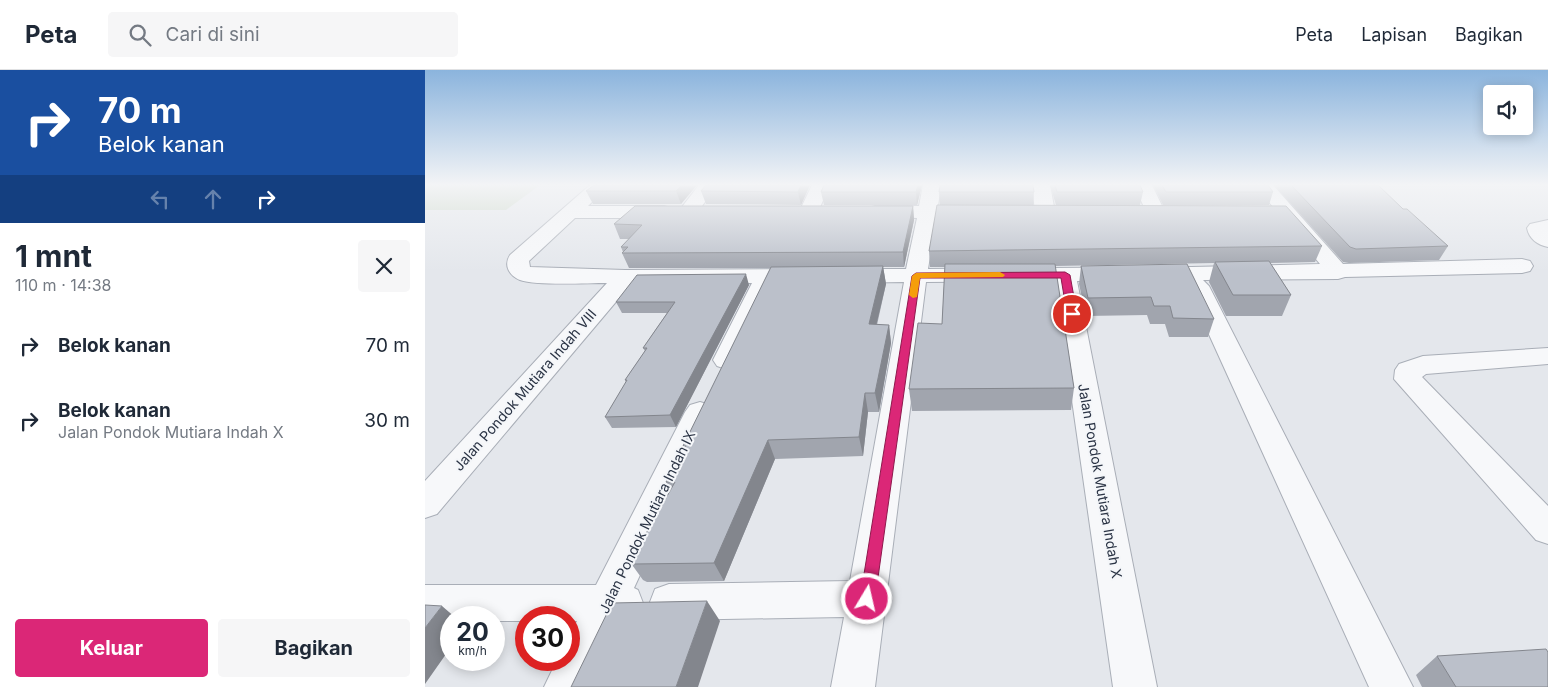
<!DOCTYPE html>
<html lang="id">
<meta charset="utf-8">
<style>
body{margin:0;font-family:Inter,sans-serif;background:#f6f6f7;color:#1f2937;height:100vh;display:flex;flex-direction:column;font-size:19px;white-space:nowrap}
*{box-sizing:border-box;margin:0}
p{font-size:16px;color:#747a83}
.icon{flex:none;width:28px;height:28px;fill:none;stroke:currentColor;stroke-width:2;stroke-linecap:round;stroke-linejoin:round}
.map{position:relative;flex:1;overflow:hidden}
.sheet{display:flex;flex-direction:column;background:#fff;width:425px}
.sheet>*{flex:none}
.guide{background:#1a4fa0;color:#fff;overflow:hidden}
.fabs{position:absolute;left:1058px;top:15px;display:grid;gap:10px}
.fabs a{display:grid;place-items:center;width:50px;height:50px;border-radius:5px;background:#fff;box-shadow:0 2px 12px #0003;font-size:25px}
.speed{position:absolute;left:15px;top:536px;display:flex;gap:10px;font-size:25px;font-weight:700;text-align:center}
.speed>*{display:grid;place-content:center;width:65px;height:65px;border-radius:50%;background:#fff;box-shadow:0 2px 12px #0003;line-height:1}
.speed small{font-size:12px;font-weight:400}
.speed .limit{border:8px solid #d22;background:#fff;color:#111}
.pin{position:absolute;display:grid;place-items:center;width:42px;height:42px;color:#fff;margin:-21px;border:2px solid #fff;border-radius:50%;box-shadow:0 1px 5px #0007}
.me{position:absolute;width:55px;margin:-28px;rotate:9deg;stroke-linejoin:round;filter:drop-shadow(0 0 4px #0008)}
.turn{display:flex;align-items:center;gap:18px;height:105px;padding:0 15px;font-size:22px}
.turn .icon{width:65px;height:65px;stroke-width:2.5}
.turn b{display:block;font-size:35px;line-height:42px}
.lanes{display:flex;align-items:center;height:48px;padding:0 15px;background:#0003;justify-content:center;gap:25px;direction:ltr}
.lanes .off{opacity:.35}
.round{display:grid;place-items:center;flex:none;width:52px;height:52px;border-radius:5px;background:#f6f6f7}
.head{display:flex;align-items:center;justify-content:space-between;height:85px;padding:0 15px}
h1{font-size:30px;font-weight:700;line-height:38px}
.primary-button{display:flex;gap:10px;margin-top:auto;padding:10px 15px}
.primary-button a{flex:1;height:58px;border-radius:5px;background:#db2777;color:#fff;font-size:20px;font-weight:700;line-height:58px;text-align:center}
.primary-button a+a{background:#f6f6f7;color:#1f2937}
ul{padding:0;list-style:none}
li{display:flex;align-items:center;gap:15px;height:75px;padding:0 15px}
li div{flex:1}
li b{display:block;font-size:19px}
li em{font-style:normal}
header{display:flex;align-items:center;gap:30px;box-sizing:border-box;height:70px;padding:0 25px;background:#fff;border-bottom:1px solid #e0e1e3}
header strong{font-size:24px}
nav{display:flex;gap:28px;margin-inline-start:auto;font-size:18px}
.search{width:350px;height:45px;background:#f6f6f7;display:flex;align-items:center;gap:12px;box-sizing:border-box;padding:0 18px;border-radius:5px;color:#747a83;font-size:19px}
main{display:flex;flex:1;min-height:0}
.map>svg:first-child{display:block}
.green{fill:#c9d6c5}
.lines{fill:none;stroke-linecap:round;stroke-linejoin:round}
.minor-casing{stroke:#a9aeb7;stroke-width:2}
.minor{fill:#f7f8fa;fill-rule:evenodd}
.wall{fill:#a1a5ae}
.shaded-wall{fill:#83868d}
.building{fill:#bbc0ca;stroke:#83868d}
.route{fill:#db2777;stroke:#8e194d}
.slow{fill:#f59e0b}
.labels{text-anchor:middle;stroke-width:4;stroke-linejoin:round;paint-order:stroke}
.street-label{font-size:14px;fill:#2b3445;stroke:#f4f6f9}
</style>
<header>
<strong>Peta</strong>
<div class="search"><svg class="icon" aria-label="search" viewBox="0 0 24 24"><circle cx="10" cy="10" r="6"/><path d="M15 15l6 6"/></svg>Cari di sini</div>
<nav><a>Peta</a><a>Lapisan</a><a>Bagikan</a></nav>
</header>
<main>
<section class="sheet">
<div class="guide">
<div class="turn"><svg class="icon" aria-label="right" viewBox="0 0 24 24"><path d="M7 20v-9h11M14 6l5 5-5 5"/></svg><div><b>70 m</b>Belok kanan</div></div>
<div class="lanes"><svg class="icon off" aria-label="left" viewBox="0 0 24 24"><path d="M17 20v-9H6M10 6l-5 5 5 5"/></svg><svg class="icon off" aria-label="ahead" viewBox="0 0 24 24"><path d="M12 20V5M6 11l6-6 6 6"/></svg><svg class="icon" aria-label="right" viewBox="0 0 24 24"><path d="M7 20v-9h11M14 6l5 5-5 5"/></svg></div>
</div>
<div class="head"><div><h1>1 mnt</h1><p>110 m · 14:38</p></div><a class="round"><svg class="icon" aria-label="close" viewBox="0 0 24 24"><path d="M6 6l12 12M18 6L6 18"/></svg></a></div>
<ul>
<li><svg class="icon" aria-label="right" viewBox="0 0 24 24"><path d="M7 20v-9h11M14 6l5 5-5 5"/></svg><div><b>Belok kanan</b></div><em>70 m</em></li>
<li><svg class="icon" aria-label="right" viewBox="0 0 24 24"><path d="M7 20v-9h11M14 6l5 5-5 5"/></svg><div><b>Belok kanan</b><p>Jalan Pondok Mutiara Indah X</p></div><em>30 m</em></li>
</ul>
<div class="primary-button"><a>Keluar</a><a>Bagikan</a></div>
</section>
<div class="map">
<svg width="1123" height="617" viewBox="0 0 1123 617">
<rect width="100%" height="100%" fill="#e4e7ec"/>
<path class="green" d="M0,115H115L81,140H0Z"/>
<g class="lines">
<g class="minor-casing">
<path id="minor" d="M165,115H184L163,136H239L246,138L249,142L246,146L239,148H150L104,191L105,197L200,200L378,199L386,201L389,206L386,211L350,213L314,290L310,296L301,299L292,296L288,290L327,213L206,214L12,444L0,448V411L182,213C163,213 110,216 95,210C85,206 78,196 85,185Z
M274,115H292L270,146L263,148L256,146L253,142Z
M387,115H405L391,146L384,148L377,146L374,142Z
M498,115H516L513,136L554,138L557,142L554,146L511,148L503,199L767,197L895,194L830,115H848L918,194L1097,189L1105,191L1108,196L1105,201L1097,203L920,207L913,209L778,210L784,216L988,617H944L762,216L767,211H652L732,617H688L630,211L501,212L450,617H406L419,547L244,550L230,545L225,532L230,519L244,514L425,511L479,212L421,213L413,211L410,206L413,201L421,199H481L492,148L443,146L440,142L443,138L450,136H494Z
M607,115H625L630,142L627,146L620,148L613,146L610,142Z
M709,115H727L740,142L737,146L730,148L723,146Z
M1123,150V177C1113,175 1104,169 1102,158L1105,154Z
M1123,278V294L1001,304L997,307L1123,436V474L1111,470L969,309L970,300L974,294L998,286Z
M275,332L285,335L290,342L209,518L213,520L218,533L213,546L193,551L163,617H119L132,590H144V567L152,551H144V548H101V551H69V548H26V551H0V515H171L260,342L265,335Z"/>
</g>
<use href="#minor" class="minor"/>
</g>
<path class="wall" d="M272,115L256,134H168L161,121Z
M385,115L376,135L281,134L276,121Z
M399,115H497L492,135H399L396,122Z
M625,115H715L718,122L715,135H631Z
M728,115H843L848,122L844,135H738Z
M849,115H953L978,139L1023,176L1014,190L924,193L918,192Z
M514,122H609L608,135L897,176L890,192L845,193L866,225L857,246H801L784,212L789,193L630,196L649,318L646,340L487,341L484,319L517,254L520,197H505L504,181L515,135Z
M488,136L489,150L479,197H458L461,214L452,255H464L466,273L454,342H443L438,386L350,389L299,511L222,512L218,510L205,492L245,420L241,412L260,379L258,376L346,198H204L197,183L198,182L196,177L204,169H195L189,154Z
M656,196L789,249L783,267H744L740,254H725L722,245L661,246L654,214Z
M324,215L251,357L187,358L180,347L201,312L200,310L220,281L218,278L242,243H197L191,232Z
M1012,586L1123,617H997L991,605Z"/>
<path class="shaded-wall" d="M257,115H272L256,134L251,121Z
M376,115H385L376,135L373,122Z
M493,115H497L492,135L491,122Z
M488,136L489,150L479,197L478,182Z
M458,196L461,214L447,273L444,254Z
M321,204L324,215L251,357L245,345Z
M464,255L466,273L454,342L450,323Z
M440,323L443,342L438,386L434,367Z
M343,370L350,389L299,511L289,493Z
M282,531L295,551L273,617H251Z
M17,536L31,548H26V577L0,614V558Z"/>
<path class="building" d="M169,115H257L251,121H161Z
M281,115H376L373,122L276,121Z
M399,115H493L491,122H396Z
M515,115H608L609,122H514Z
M630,115H715L718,122H632Z
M737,115H843L848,122H741Z
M866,115H953L978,139H982L1023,176L931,179L925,177Z
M512,135L861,136L897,176L504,181Z
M210,136H488L478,182L197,183L203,177H196L217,155L189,154Z
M844,191L866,225H808L790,192Z
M520,194H630L649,318L484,319L493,253L517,254Z
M762,194L789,249L748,248L745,236H729L726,227L663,228L656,196Z
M458,196L444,254L464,255L450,323H440L434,367L343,370L289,493L209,494L205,492L250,412H241L261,376H258L346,197Z
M321,204L245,345L180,347L202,310H200L222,278H218L250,232H191L212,205Z
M282,531L251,617H146L187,533Z
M0,535L17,536L0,558Z
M1121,579L1123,582V617H1031L1012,586Z"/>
<linearGradient id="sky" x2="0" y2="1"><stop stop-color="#8bb4dd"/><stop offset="0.57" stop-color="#f3f4f6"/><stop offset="1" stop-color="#f3f4f6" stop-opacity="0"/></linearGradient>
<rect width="1123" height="201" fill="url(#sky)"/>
<path class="route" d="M640,202L645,205L652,244L647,247L642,244L636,208H495L450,529L448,534L442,536L437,534L435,529L487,206L491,203Z"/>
<path class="slow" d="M575,202L580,205L578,207L495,208L492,227L488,228L484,225L487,206L491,203Z"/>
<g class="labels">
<g class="street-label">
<text transform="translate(100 320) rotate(-49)" y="5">Jalan Pondok Mutiara Indah VIII</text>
<text transform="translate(675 411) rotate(80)" y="5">Jalan Pondok Mutiara Indah X</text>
<text transform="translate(222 452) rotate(-64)" y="5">Jalan Pondok Mutiara Indah IX</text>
</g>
</g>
</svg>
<div class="fabs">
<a><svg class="icon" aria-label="sound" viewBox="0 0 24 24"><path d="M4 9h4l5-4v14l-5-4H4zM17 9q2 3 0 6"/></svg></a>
</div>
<div class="speed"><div>20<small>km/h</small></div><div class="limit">30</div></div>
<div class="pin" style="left:647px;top:244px;background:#d93025"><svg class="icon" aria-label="arrive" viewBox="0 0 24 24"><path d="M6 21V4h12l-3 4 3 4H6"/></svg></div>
<svg class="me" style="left:442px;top:529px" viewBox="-20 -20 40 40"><circle r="17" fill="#db2777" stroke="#fff" stroke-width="3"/><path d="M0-11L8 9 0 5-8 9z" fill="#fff"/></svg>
</div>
</main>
